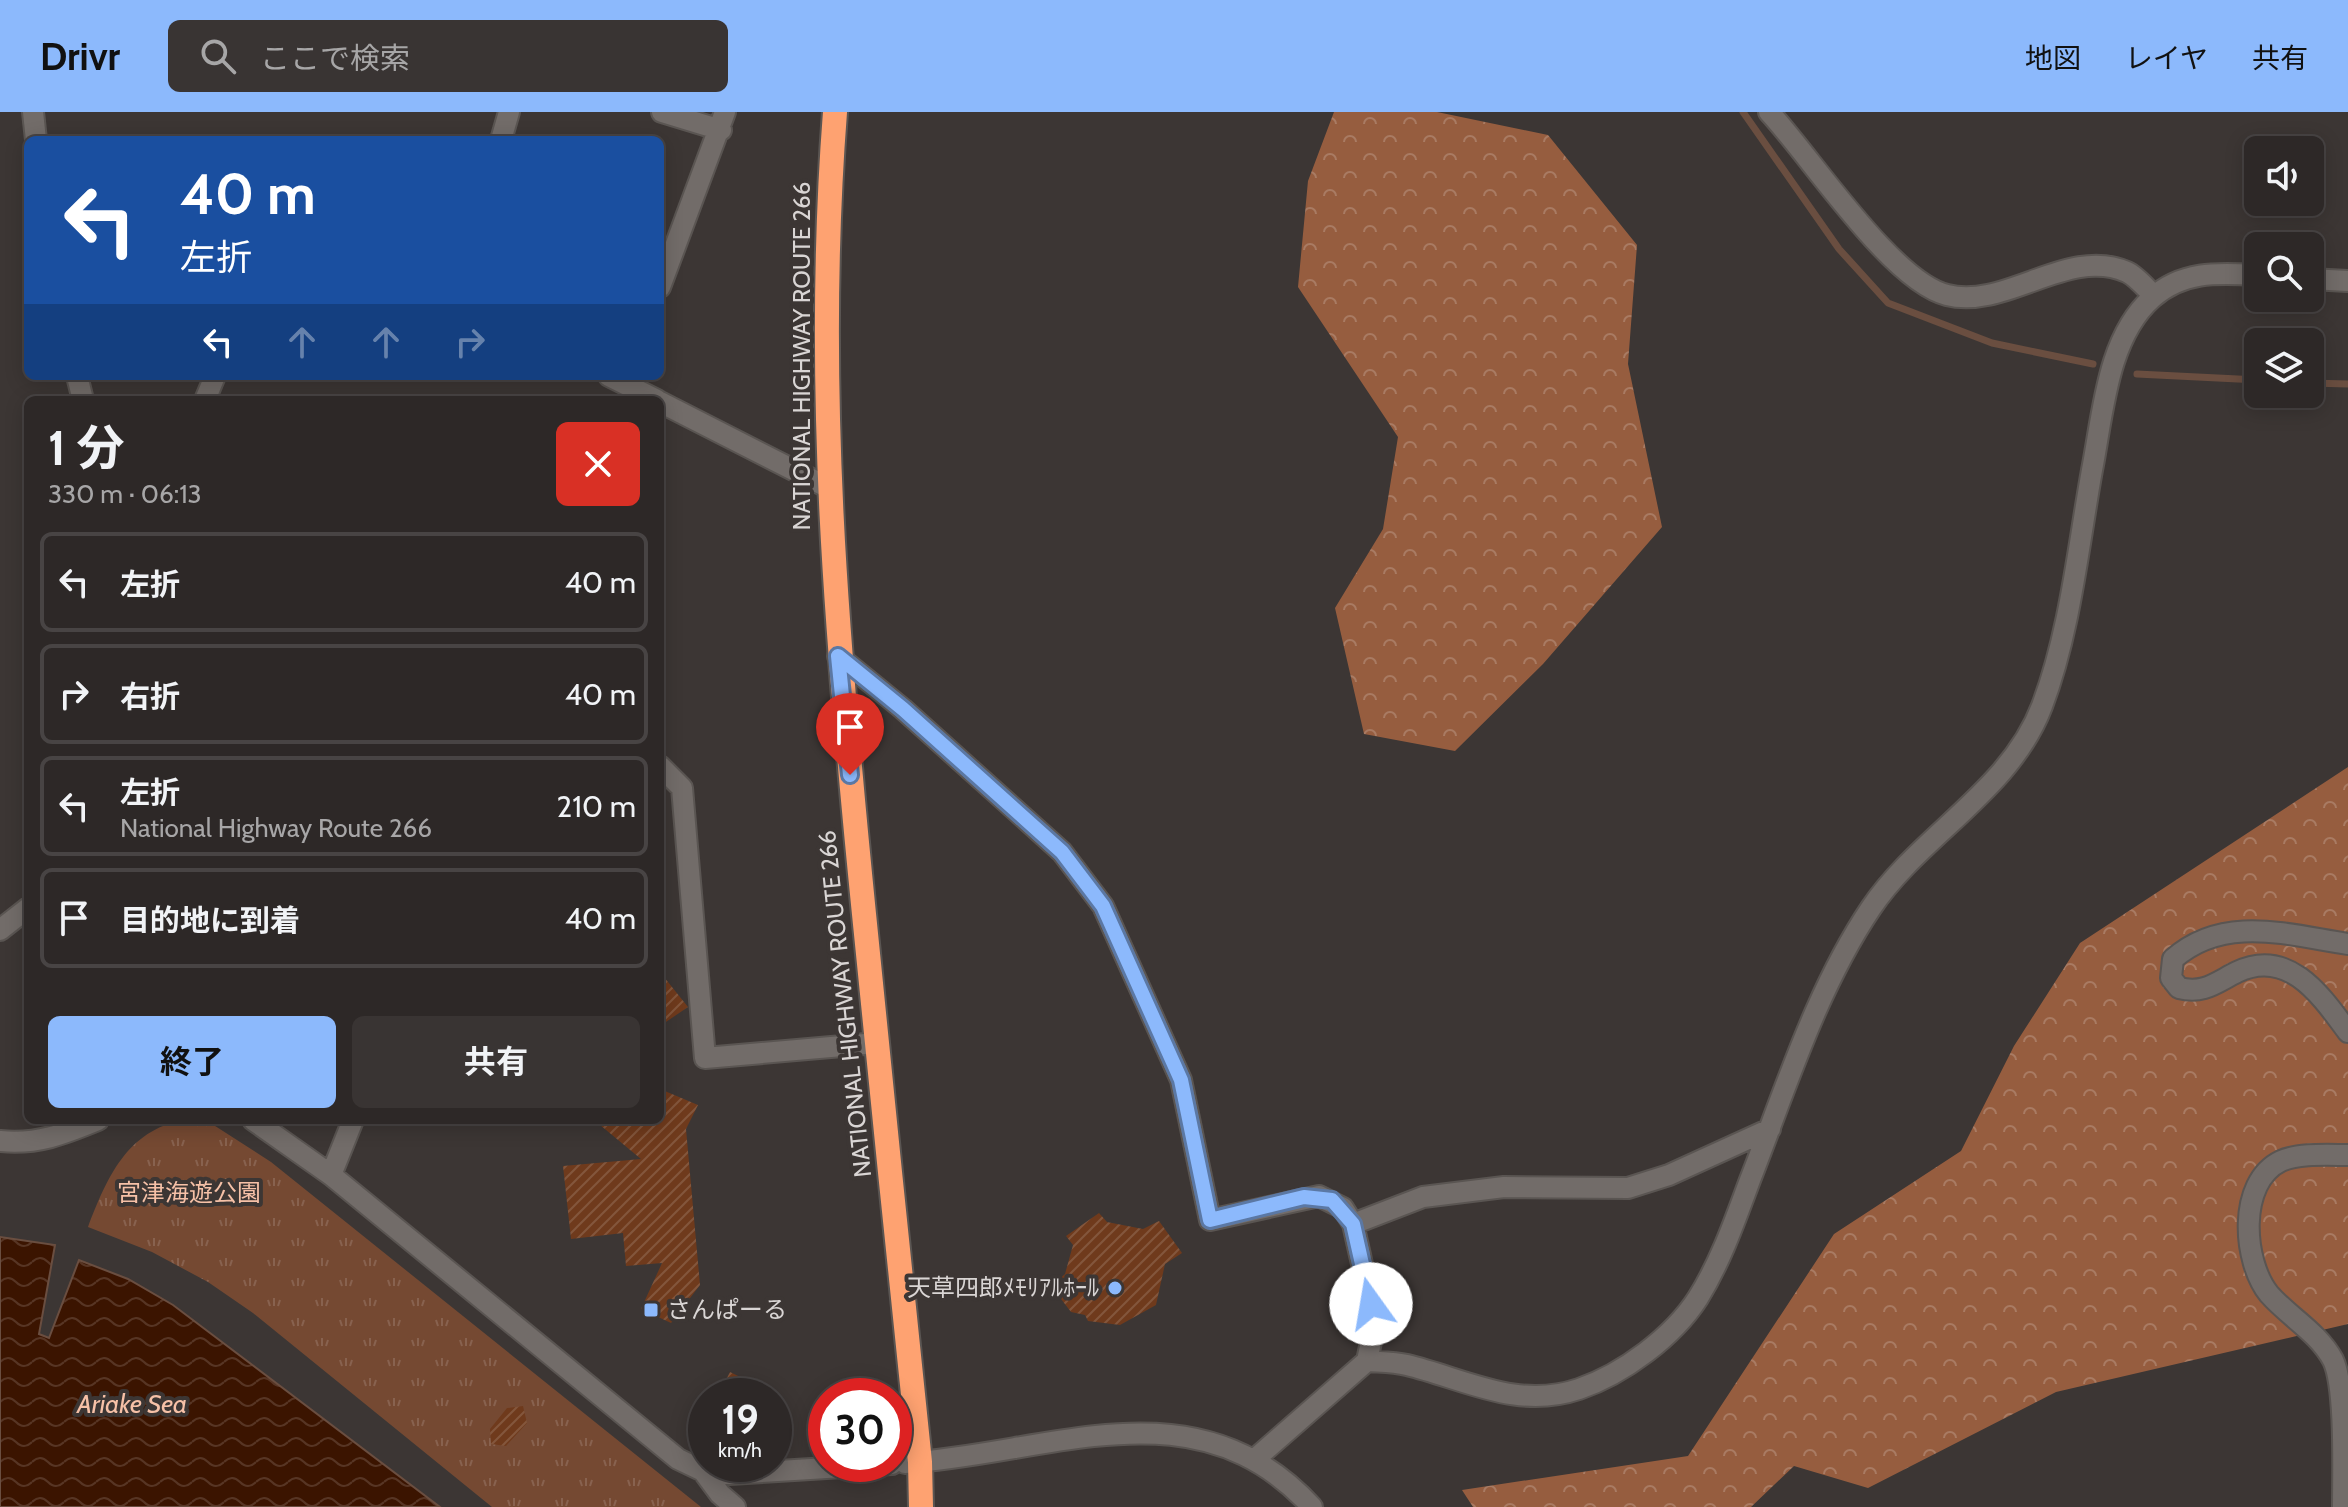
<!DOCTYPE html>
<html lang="ja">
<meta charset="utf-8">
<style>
body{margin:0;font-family:Cabin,"Noto Sans JP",sans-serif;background:#393433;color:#f1f3f6;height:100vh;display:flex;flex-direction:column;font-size:30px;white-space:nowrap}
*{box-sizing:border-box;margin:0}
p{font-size:26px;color:#a7a6a7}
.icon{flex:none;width:44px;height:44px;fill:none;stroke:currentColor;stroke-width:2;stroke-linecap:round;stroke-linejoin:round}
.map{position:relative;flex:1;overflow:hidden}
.side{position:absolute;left:24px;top:284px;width:640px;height:728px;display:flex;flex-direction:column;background:#2d2827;border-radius:12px;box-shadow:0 4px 20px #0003,0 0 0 2px #484444}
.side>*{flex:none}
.hud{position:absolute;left:24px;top:24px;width:640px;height:244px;border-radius:12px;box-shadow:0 4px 20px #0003,0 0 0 2px #484444;background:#1a4fa0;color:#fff;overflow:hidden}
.controls{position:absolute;left:2244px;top:24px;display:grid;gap:16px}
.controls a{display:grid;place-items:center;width:80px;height:80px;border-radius:12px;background:#2d2827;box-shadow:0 4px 20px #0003,0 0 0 2px #484444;font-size:40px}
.speed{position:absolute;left:688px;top:1266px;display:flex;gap:16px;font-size:40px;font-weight:700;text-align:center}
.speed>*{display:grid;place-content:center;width:104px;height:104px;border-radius:50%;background:#2d2827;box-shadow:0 4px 20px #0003,0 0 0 2px #484444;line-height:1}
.speed small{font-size:20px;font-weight:400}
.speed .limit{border:12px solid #d22;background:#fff;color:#111}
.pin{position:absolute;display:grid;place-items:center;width:68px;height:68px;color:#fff;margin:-82px -34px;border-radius:50% 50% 50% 0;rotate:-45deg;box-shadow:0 0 8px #0007}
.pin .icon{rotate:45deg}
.me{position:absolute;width:88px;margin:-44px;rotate:347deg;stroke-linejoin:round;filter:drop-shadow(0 0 6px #0008)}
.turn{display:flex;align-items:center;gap:28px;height:168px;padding:0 24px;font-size:36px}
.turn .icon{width:104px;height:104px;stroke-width:2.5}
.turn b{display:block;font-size:56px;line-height:68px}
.lanes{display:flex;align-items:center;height:76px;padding:0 24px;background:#0003;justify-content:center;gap:40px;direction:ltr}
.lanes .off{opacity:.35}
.round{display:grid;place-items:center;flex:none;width:84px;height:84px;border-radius:12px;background:#393433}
.head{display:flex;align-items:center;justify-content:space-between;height:136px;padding:0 24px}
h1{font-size:48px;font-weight:700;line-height:60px}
.button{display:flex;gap:16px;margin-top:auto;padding:16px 24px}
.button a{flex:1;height:92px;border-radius:12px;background:#8cb9fc;color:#111;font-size:32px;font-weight:700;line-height:92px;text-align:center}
.button a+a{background:#393433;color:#f1f3f6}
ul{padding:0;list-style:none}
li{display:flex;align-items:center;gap:24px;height:100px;margin:0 16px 12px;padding:0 8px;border:4px solid #484444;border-radius:12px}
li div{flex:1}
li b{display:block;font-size:30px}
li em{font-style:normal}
header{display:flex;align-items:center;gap:48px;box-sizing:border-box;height:112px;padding:0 40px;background:#8cb9fc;color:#111}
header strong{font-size:38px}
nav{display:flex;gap:44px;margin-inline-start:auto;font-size:28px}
.search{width:560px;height:72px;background:#393433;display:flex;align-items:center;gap:20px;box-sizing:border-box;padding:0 28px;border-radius:12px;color:#a7a6a7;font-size:30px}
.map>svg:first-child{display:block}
.forest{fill:url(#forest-crowns)}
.park{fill:url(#park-tufts)}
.water{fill:url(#water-waves);stroke:#6a4e40;stroke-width:2}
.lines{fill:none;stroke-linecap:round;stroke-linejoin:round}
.stream{stroke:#6a4e40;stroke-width:7}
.building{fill:url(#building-hatch)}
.minor-casing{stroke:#5a5552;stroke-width:24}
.highway-casing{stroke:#5a5552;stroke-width:28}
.minor{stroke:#726c69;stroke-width:20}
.highway{stroke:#fea271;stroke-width:24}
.route-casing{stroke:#5b78a4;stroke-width:20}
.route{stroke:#8cb9fc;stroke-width:14}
.poi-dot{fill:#8cb9fc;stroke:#3c3634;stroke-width:3}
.labels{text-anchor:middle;stroke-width:8;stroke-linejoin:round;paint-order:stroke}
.street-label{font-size:24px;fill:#d9d5d4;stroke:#3c3634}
.park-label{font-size:24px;fill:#f6c1a7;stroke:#3c3634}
.poi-label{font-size:24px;fill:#d9d5d4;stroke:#3c3634;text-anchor:end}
.water-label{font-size:26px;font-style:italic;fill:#f6c1a7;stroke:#3c3634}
</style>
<header>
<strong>Drivr</strong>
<div class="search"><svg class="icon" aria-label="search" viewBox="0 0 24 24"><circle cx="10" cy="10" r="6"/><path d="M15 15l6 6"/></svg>ここで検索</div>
<nav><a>地図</a><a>レイヤ</a><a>共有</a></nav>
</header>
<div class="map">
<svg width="2348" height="1395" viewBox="0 0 2348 1395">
<defs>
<pattern id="forest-crowns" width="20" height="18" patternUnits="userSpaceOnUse" patternTransform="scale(2)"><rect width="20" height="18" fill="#965d3f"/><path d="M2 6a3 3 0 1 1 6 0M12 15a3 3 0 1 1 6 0" fill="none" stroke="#a97b63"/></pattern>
<pattern id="park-tufts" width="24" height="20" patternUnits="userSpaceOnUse" patternTransform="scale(2)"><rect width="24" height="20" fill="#754932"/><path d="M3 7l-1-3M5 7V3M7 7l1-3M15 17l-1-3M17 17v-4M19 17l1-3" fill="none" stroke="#88624f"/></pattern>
<pattern id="water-waves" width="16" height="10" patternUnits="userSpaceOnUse" patternTransform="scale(2)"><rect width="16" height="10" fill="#3b1400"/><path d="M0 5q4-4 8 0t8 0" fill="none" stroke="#573524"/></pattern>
<pattern id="building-hatch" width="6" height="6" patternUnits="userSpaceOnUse" patternTransform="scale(2)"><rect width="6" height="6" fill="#6f3a1c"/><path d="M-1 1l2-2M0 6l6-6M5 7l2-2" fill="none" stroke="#83563c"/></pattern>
</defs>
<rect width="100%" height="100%" fill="#3c3634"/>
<path class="forest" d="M1334,0H1437L1548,23L1637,133L1628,252L1662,415L1543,552L1455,639L1364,622L1335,496L1383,417L1398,325L1298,175L1308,69Z
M2348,655V1212L2056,1280L1868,1376L1794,1354L1751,1395H1473L1462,1378L1688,1344L1834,1122L1961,1039L2014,934L2080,831Z"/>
<path class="park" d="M184,1008L212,1012L271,1050L701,1395H492L253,1201L208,1170L152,1140L88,1115C107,1066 127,1018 184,1008Z"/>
<path class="water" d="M0,1125L55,1133L39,1222L49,1226L79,1148L128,1167L173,1193L440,1395H0Z"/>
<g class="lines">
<path class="stream" d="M1743,0L1839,137L1888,191L1992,231L2093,252
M2137,262L2258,268
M2310,271L2348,272"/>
</g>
<path class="building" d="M660,860L688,895L660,914Z
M660,977L698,993L686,1017L700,1173L671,1211L641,1197L662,1151L626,1154L623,1121L571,1127L563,1054L641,1047L594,1008H660Z
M1099,1101L1107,1110L1143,1117L1159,1109L1182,1141L1165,1152L1156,1193L1120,1213L1088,1209L1085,1203L1071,1200L1058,1183L1066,1177L1059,1167L1065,1162L1073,1133L1066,1124Z
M730,1260L779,1284H718Z
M523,1294L527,1311L506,1334L491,1332L490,1317L507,1296Z"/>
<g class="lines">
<g class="minor-casing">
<path id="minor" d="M33,0L36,28
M662,0L721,18
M1769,0C1811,45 1891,169 1947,183C2006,198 2068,134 2127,160C2136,164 2146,176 2154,184
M501,28L509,0
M2310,167L2348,169
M660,175L725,0
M77,264L83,288
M609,264L657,288
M205,288L215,264
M660,290L827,375
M838,544L903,597L1062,740L1103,794L1181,968L1210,1108L1319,1084L1343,1096L1353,1112L1371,1192L1373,1220L1367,1249L1255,1347
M660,654L682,676L705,946L877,931
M0,818L28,796
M2348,832C2288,823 2224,802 2173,847L2171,866L2179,876C2204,882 2215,871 2237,860C2289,835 2322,885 2348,920
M253,1008L331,1063L678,1347L703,1359L730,1362L892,1352
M0,1029C37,1033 64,1022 98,1008
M331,1063L353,1008
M1353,1112L1423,1085L1504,1075L1628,1076L1669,1063L1770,1017
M1367,1249C1380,1250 1394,1250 1407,1253C1465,1267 1517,1298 1579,1277C1623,1262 1673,1225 1698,1186C1721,1149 1735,1108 1750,1068C1786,976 1816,878 1871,796C1920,723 2010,679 2042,594C2070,520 2078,436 2092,358C2103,302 2107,226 2152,186C2183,158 2219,161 2258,163
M905,1351C1051,1342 1196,1268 1312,1395
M703,1359L720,1382L735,1395
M2343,1395C2343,1362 2346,1275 2333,1248C2318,1220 2289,1205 2269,1182C2243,1150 2237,1070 2281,1049C2298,1041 2329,1043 2348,1043"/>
</g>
<g class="highway-casing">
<path id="highway" d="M835,0C814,270 837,533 864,802C882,985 901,1167 920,1350L921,1395"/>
</g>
<use href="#minor" class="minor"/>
<use href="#highway" class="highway"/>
</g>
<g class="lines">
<g class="route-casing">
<path id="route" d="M850,663L838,544L903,597L1062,740L1103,794L1181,968L1210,1108L1304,1085L1332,1088L1353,1112L1371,1192"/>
</g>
<use href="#route" class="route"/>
</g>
<g class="poi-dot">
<circle cx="1115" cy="1176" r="8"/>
<rect x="643" y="1190" width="16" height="16" rx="4"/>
</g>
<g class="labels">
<g class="street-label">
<text transform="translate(802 244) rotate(-90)" y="8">NATIONAL HIGHWAY ROUTE 266</text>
<text transform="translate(845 892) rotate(-96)" y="8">NATIONAL HIGHWAY ROUTE 266</text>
</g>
<g class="park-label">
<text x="189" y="1089">宮津海遊公園</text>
</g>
<g class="poi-label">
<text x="1099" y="1184">天草四郎ﾒﾓﾘｱﾙﾎｰﾙ</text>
<text x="667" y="1206" text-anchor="start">さんぱーる</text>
</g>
<g class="water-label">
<text x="132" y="1301">Ariake Sea</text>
</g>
</g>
</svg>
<div class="controls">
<a><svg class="icon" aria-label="sound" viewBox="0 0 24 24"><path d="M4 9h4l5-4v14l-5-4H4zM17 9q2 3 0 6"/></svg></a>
<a><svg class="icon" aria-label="search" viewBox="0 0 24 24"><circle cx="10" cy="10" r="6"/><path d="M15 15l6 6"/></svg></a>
<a><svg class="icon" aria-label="layers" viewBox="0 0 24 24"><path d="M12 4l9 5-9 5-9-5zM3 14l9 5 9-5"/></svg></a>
</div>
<div class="speed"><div>19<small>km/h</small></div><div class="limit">30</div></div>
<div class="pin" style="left:850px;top:663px;background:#d93025"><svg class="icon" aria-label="arrive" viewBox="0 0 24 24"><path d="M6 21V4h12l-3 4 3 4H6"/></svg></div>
<svg class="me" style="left:1371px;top:1192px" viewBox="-20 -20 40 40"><circle r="19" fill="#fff"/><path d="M0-13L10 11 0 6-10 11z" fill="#8cb9fc"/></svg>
<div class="hud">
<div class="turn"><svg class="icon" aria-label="left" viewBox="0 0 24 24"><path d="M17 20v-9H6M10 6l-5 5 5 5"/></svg><div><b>40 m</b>左折</div></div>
<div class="lanes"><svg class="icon" aria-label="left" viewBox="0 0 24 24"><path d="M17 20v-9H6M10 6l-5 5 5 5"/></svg><svg class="icon off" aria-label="ahead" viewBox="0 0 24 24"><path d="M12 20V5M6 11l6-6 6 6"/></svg><svg class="icon off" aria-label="ahead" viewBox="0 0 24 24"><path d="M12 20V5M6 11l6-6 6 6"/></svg><svg class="icon off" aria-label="right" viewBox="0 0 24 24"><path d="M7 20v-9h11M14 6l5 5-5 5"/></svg></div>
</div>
<section class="side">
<div class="head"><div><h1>1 分</h1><p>330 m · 06:13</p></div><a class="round" style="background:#d93025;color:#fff"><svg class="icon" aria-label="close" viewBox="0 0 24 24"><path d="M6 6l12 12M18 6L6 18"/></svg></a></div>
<ul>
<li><svg class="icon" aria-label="left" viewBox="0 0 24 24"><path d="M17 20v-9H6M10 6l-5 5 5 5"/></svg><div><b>左折</b></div><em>40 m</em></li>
<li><svg class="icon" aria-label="right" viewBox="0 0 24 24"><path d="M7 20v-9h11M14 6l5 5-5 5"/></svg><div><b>右折</b></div><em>40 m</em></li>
<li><svg class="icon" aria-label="left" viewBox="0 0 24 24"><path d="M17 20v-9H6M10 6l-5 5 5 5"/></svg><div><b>左折</b><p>National Highway Route 266</p></div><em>210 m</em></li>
<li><svg class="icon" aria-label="arrive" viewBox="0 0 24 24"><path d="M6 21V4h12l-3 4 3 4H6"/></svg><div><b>目的地に到着</b></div><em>40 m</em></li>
</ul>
<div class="button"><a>終了</a><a>共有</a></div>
</section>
</div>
